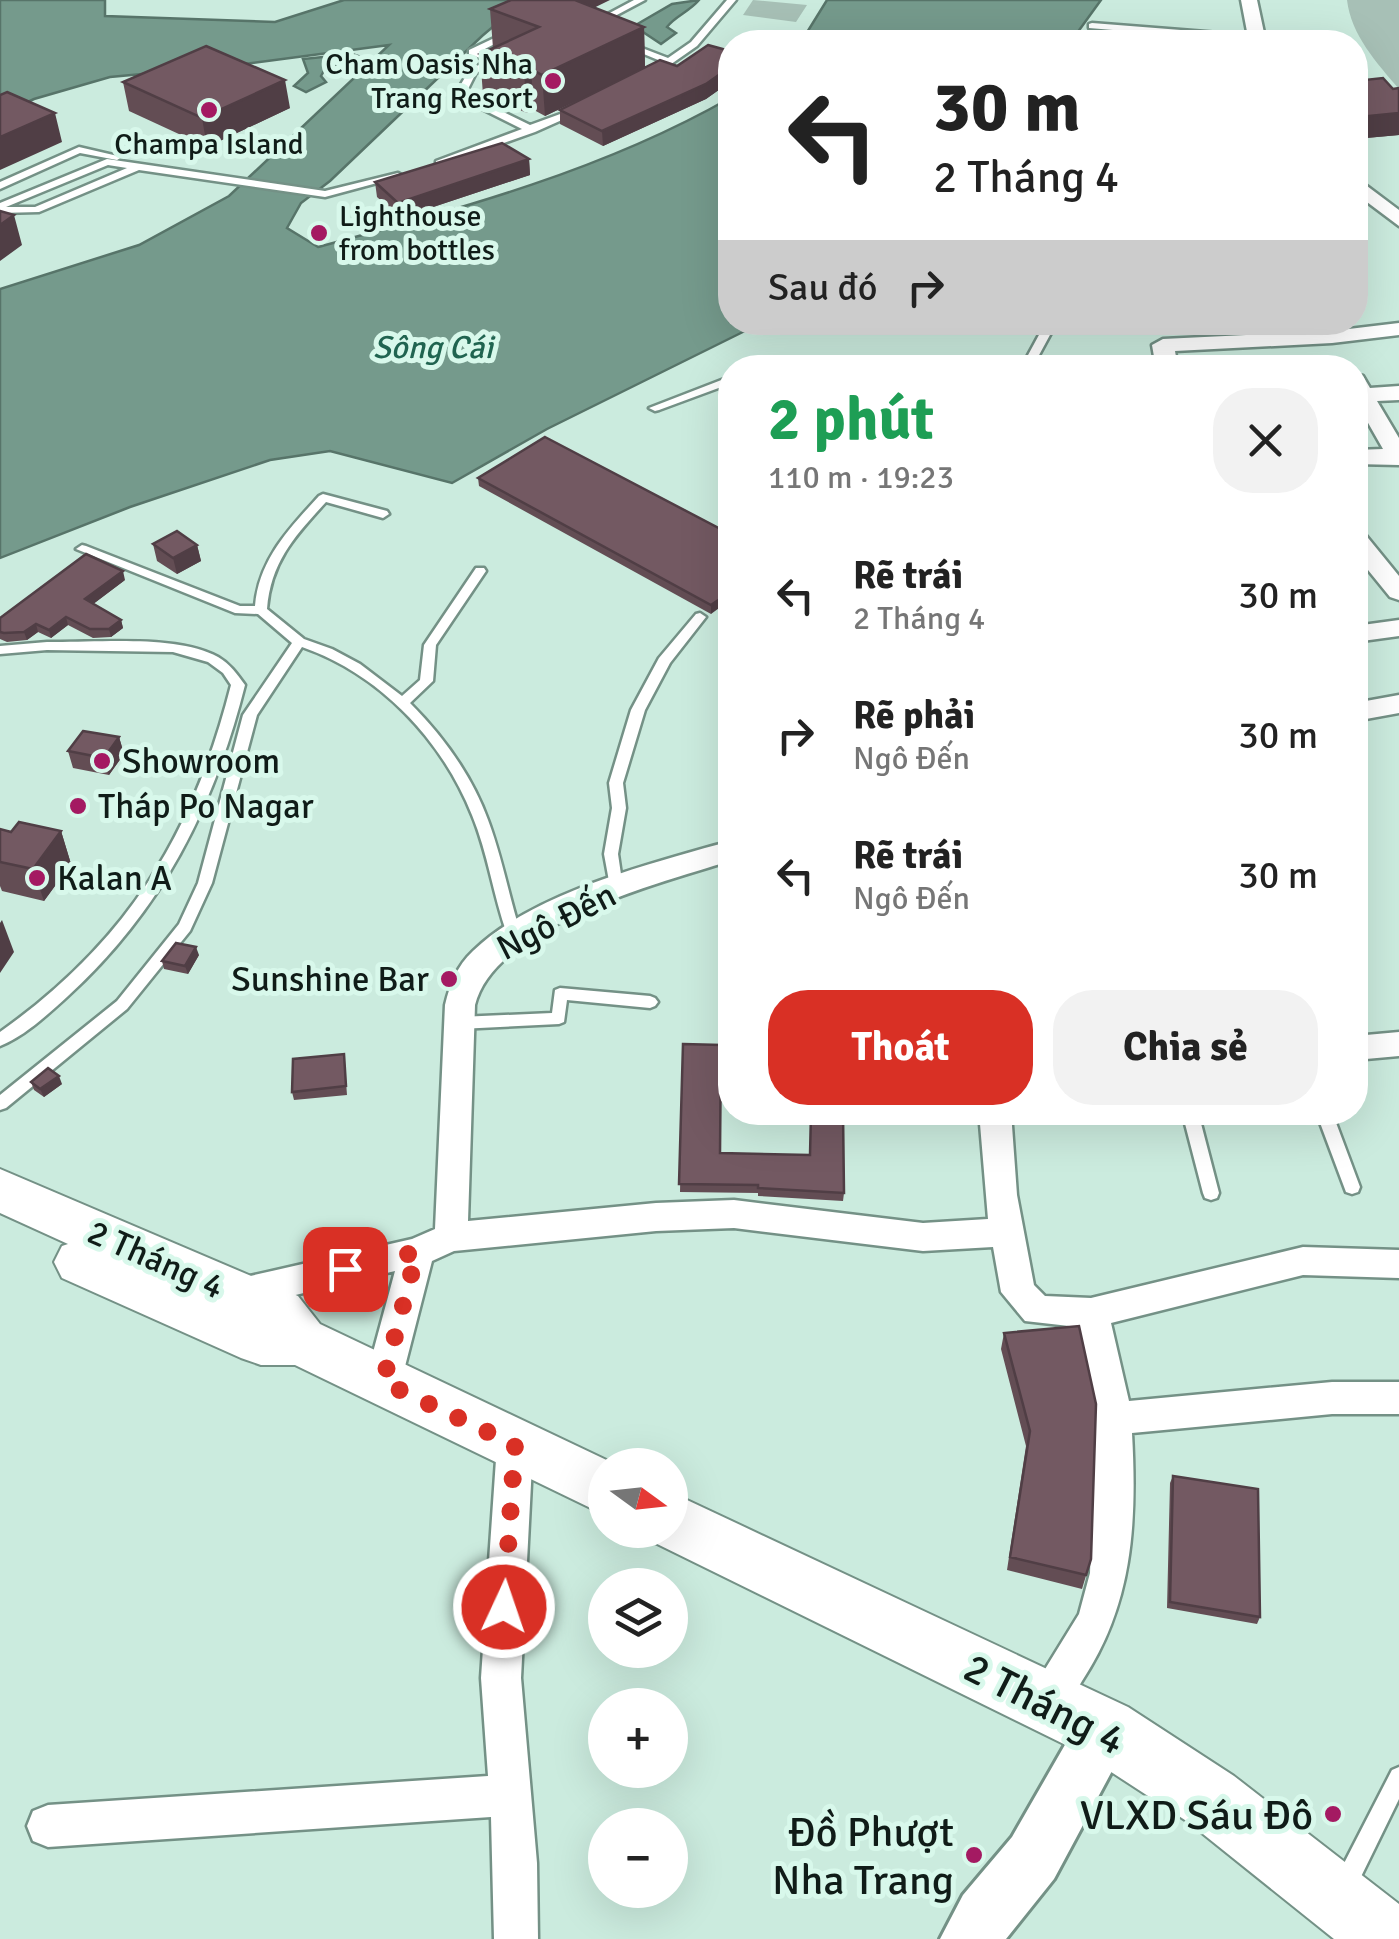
<!DOCTYPE html>
<html lang="vi">
<meta charset="utf-8">
<style>
body{margin:0;font-family:Signika,sans-serif;background:#f2f2f2;color:#222;height:100vh;display:flex;flex-direction:column;font-size:38px;white-space:nowrap}
*{box-sizing:border-box;margin:0}
p{font-size:32px;color:#767676}
.icon{flex:none;width:55px;height:55px;fill:none;stroke:currentColor;stroke-width:2;stroke-linecap:round;stroke-linejoin:round}
.map{position:relative;flex:1;overflow:hidden}
.side{position:absolute;left:718px;top:355px;width:650px;height:770px;display:flex;flex-direction:column;background:#fff;border-radius:40px;box-shadow:0 10px 40px #0002}
.side>*{flex:none}
.top-card{position:absolute;left:718px;top:30px;width:650px;height:305px;border-radius:40px;box-shadow:0 10px 40px #0002;background:#fff;color:#222;overflow:hidden}
.needle{width:65px;rotate:105deg}
.buttons{position:absolute;left:588px;top:1448px;display:grid;gap:20px}
.buttons a{display:grid;place-items:center;width:100px;height:100px;border-radius:50%;background:#fff;box-shadow:0 10px 40px #0002;font-size:50px}
.pin{position:absolute;display:grid;place-items:center;width:85px;height:85px;color:#fff;margin:-42px;border-radius:20px;box-shadow:0 5px 15px #0006}
.me{position:absolute;width:110px;margin:-55px;rotate:3deg;stroke-linejoin:round;filter:drop-shadow(0 0 8px #0008)}
.turn{display:flex;align-items:center;gap:35px;height:210px;padding:0 50px;font-size:45px}
.turn .icon{width:130px;height:130px;stroke-width:2.5}
.turn b{display:block;font-size:70px;line-height:85px}
.then{display:flex;align-items:center;height:95px;padding:0 50px;background:#0003;gap:20px;font-size:38px}
.round{display:grid;place-items:center;flex:none;width:105px;height:105px;border-radius:40px;background:#f2f2f2}
.headline{display:flex;align-items:center;justify-content:space-between;height:170px;padding:0 50px}
h1{font-size:60px;font-weight:800;line-height:75px;color:#1e9e55}
.primary-button{display:flex;gap:20px;margin-top:auto;padding:20px 50px}
.primary-button a{flex:1;height:115px;border-radius:40px;background:#d93025;color:#fff;font-size:40px;font-weight:800;line-height:115px;text-align:center}
.primary-button a+a{background:#f2f2f2;color:#222}
ul{padding:0;list-style:none}
li{display:flex;align-items:center;gap:30px;height:140px;padding:0 50px}
li div{flex:1}
li b{display:block;font-size:38px}
li em{font-style:normal}
.map>svg:first-child{display:block}
.green{fill:#a7c0b6}
.water{fill:#759a8c;stroke:#577469;stroke-width:2.5}
.lines{fill:none;stroke-linecap:round;stroke-linejoin:round}
.service-casing{stroke:#749186;stroke-width:5}
.minor-casing{stroke:#749186;stroke-width:5}
.secondary-casing{stroke:#749186;stroke-width:6}
.primary-casing{stroke:#749186;stroke-width:4}
.service{fill:#fff;fill-rule:evenodd}
.minor{fill:#fff;fill-rule:evenodd}
.secondary{fill:#fff;fill-rule:evenodd}
.primary{fill:#fff;fill-rule:evenodd}
.wall{fill:#634d54}
.shaded-wall{fill:#503e45}
.building{fill:#735962;stroke:#503e45;stroke-width:2.5}
.route{stroke:#d93025;stroke-width:18;stroke-dasharray:0 32.4}
.poi-dot{fill:#a41a62;stroke:#d8f8eb;stroke-width:4}
.labels{text-anchor:middle;stroke-width:10;stroke-linejoin:round;paint-order:stroke}
.far-poi-label{font-size:30px;fill:#101c18;stroke:#d8f8eb;text-anchor:end}
.far-water-label{font-size:32px;font-style:italic;fill:#206450;stroke:#d8f8eb}
.poi-label{font-size:35px;fill:#101c18;stroke:#d8f8eb;text-anchor:start}
.street-label{font-size:35px;fill:#101c18;stroke:#d8f8eb}
.near-street-label{font-size:42px;fill:#101c18;stroke:#d8f8eb}
.near-poi-label{font-size:42px;fill:#101c18;stroke:#d8f8eb;text-anchor:end}
</style>
<div class="map">
<svg width="1399" height="1939" viewBox="0 0 1399 1939">
<rect width="100%" height="100%" fill="#cbebde"/>
<path class="green" d="M753,0L807,5L796,22L743,15Z
M1347,0H1399V89C1377,63 1351,35 1347,0Z"/>
<path class="water" d="M0,0H105V16L275,22L344,0H536L514,9L482,36L330,181L301,203L287,228L318,247C459,209 602,171 730,98V322L761,323L547,429L452,483L330,451L270,460L130,507L0,558V289L139,245L229,196L389,45L229,66L110,77L34,99L0,115Z
M699,0C689,12 675,16 667,27L676,33L661,44L634,26L672,4Z
M827,0H1101L1072,40L1077,42H801Z
M352,54L358,56L356,60L325,69L321,76L326,82L306,92L294,86L308,73L303,59Z"/>
<g class="lines">
<g class="service-casing">
<path id="service" d="M634,0H645L598,25L591,23Z
M727,0H736L697,46L654,76L647,74L663,62L622,45L629,43L668,58L691,42Z
M1092,23L1257,36L1261,39L1257,42L1089,28V24Z
M507,32L514,34L479,52L500,61L476,73L467,91L469,95L530,125L574,109L582,111L535,132L442,165H436V161L522,129L462,99L457,91L470,69L488,61L469,54V50Z
M79,147L122,157L117,160L80,153L0,189V182Z
M107,159L325,191L398,173L403,176L325,197L139,170L39,212L0,213V203ZM108,165L127,168L35,207H6Z
M1046,322H1057L1032,368H1021Z
M724,379L730,380V387L724,386L659,410L655,411L649,408Z
M323,494L387,511L389,514L383,518L326,502C295,536 271,561 267,609L304,639L332,649L360,664L402,696L420,680L424,645L476,568H484L486,571L436,645L433,681L410,703C443,736 472,776 488,820C502,857 509,897 521,934L514,939L507,934C493,895 488,853 472,815C442,740 380,674 302,647L257,715L212,883L190,931L127,1009L6,1108L0,1110V1095L117,1001L179,924L198,883L243,715L292,643L258,614L235,613L76,549L82,545L86,546L240,606H255C259,559 289,529 319,496Z
M700,613L706,617L670,663L645,710L623,783L626,808L618,854L623,888L616,893L611,892L604,854L612,808L609,783L631,710L659,658L696,614Z
M47,642C95,643 176,634 218,657C230,664 237,674 245,685C214,807 162,910 68,996C48,1014 25,1036 0,1046V1032C127,942 193,835 231,685L223,673L208,662L173,652L47,650L0,654V646Z
M560,988L650,996L655,998L658,1002L655,1006L650,1008L567,1000L564,1022L559,1024L459,1029L454,1027L451,1023L454,1019L459,1017L552,1013L555,990Z
M1182,1112H1198L1219,1193L1217,1198L1211,1200L1205,1198L1203,1193Z
M1316,1112H1332L1360,1187L1358,1192L1352,1194L1346,1192Z
M1399,1767V1799L1353,1893L1345,1896L1337,1893L1334,1885L1337,1877L1392,1770Z"/>
</g>
<g class="minor-casing">
<path id="minor" d="M1241,0H1257L1266,42H1249Z
M1355,177L1399,210V226L1355,193Z
M1399,323V335L1332,343L1175,351L1178,368H1156L1152,345L1163,339L1332,331Z
M1355,374L1363,376L1370,388L1399,386V400L1377,401L1399,438V465L1355,464V450L1383,449L1355,400Z
M1355,531L1364,533L1399,576V600L1390,597L1355,554Z
M1399,620V636L1355,642V626Z
M1399,695V713L1355,721V703Z
M730,841V861C659,883 494,926 475,1005L468,1221L656,1203L734,1200L923,1223L988,1219L979,1112H1011L1017,1195L1034,1285L1045,1296L1091,1298L1303,1247L1399,1250V1278L1303,1275L1111,1323L1129,1401L1332,1382H1399V1414H1332L1132,1433C1137,1523 1133,1604 1082,1681C1072,1698 1064,1712 1046,1720L1032,1714L1026,1700L1079,1614L1090,1573L1095,1418L1078,1327L1025,1321L1001,1292L993,1247L923,1251L734,1228L656,1231L454,1251L432,1261L401,1382L396,1393L383,1398L370,1393L365,1382L395,1271L237,1309L225,1304L220,1294L225,1284L237,1279L412,1239L435,1229L445,1005C450,984 457,966 473,951C534,892 650,864 730,841Z
M1399,1032V1056L1355,1060V1036Z
M515,1429L528,1433L533,1445L521,1678L537,1863L538,1939H494L491,1817L48,1847L33,1841L27,1826L33,1811L48,1805L488,1776L481,1678L497,1445L502,1433Z"/>
</g>
<g class="secondary-casing">
<path id="secondary" d="M1105,1701L1125,1710L1134,1730L1054,1879L1006,1939H940L963,1895L1012,1837L1085,1710Z"/>
</g>
<g class="primary-casing">
<path id="primary" d="M0,1169L298,1296L320,1324L617,1465H605V1515L295,1365H261L241,1358L62,1278L54,1262L62,1246L68,1244L0,1213Z
M670,1492L1128,1707L1234,1776L1399,1904V1939H1334L1188,1822L1082,1753L649,1540L645,1530H670Z"/>
</g>
<use href="#service" class="service"/>
<use href="#minor" class="minor"/>
<use href="#secondary" class="secondary"/>
<use href="#primary" class="primary"/>
</g>
<path class="wall" d="M594,8L644,27L645,67L677,66L730,51V82L706,99L603,146L560,124V110L612,84L545,116L534,110L527,113L483,95L480,54L493,48L490,9Z
M1355,81L1393,89L1399,88V135L1355,139Z
M123,82L290,108L207,147L129,111Z
M529,159L530,175L400,218L377,197L375,182Z
M478,478L730,534L711,614L479,486Z
M153,544L197,545L201,561L177,574L157,561Z
M125,580L93,604L121,620L123,628L111,637L93,638L68,625L51,638L38,632L27,640L7,642L0,639V618Z
M119,737L124,754L109,775L73,768L68,751Z
M0,829L11,832L61,831L71,864L44,901L2,891L0,886Z
M199,955L188,974L164,969L162,961Z
M683,1044L720,1153L844,1193L843,1201L758,1196V1193L680,1192Z
M344,1054L347,1095L294,1100L292,1092Z
M31,1082L62,1084L44,1097L34,1090Z
M1004,1333L1091,1559L1082,1589L1007,1570L1026,1446L1001,1349Z
M1173,1476L1260,1617L1257,1624L1167,1608L1170,1483Z"/>
<path class="shaded-wall" d="M566,0H610L567,21Z
M644,27L645,68L545,116L542,75Z
M730,67V82L706,99L603,146L602,131Z
M531,69L534,110L527,113L524,72Z
M285,80L290,108L207,147L202,118Z
M55,113L62,142L0,170V137Z
M1399,113V135L1355,139L1359,117Z
M529,159L530,175L400,218L398,203Z
M14,215L22,245L0,261V225Z
M197,545L201,561L177,574L173,558Z
M123,571L125,580L88,608L85,599Z
M730,592V600L711,614V605Z
M66,617L68,625L51,638L49,630Z
M121,620L123,628L111,637L109,629Z
M36,624L38,632L27,640L24,632Z
M119,737L124,754L109,775L104,758Z
M61,831L71,864L44,901L33,869Z
M2,920L14,952L0,973V923Z
M196,947L199,955L188,974L185,966Z
M59,1076L62,1084L44,1097L40,1089Z"/>
<path class="building" d="M511,0H575L644,27L542,75L531,69L524,72L480,54L539,27L490,9Z
M708,45L730,51V67L706,84L602,131L560,110L660,60L677,66Z
M206,46L285,80L202,118L123,82Z
M1383,78L1393,89L1399,88V113L1359,117L1355,113V93L1362,92L1355,84V81Z
M7,92L55,113L0,137V95Z
M502,143L529,159L398,203L375,182Z
M0,211L14,215L0,225Z
M935,359L958,361L957,368H934Z
M545,437L730,534V592L711,605L478,478Z
M177,531L197,545L173,558L153,544Z
M86,554L123,571L85,599L121,620L109,629H90L66,617L49,630L36,624L24,632L4,633L0,632V618Z
M83,731L119,737L104,758L68,751Z
M19,822L61,831L33,869L0,862V829L11,832Z
M176,943L196,947L185,966L162,961Z
M683,1044L721,1045L720,1153L810,1155L811,1112H843L844,1193L758,1188V1185L679,1184Z
M344,1054L346,1086L292,1092L293,1059Z
M48,1068L59,1076L40,1089L31,1082Z
M1079,1326L1096,1404L1091,1559L1086,1575L1010,1557L1030,1431L1004,1333Z
M1173,1476L1258,1489L1260,1617L1170,1602Z"/>
<g class="lines">
<path class="route" d="M345,1269L417,1252L383,1382L515,1445L504,1607"/>
</g>
<g class="poi-dot">
<circle cx="553" cy="81" r="10"/>
<circle cx="209" cy="110" r="10"/>
<circle cx="319" cy="233" r="10"/>
<circle cx="102" cy="761" r="10"/>
<circle cx="78" cy="806" r="10"/>
<circle cx="37" cy="878" r="10"/>
<circle cx="449" cy="979" r="10"/>
<circle cx="1333" cy="1814" r="10"/>
<circle cx="974" cy="1855" r="10"/>
</g>
<g class="labels">
<g class="far-poi-label">
<text x="533" y="74">Cham Oasis Nha<tspan x="533" dy="34">Trang Resort</tspan></text>
<text x="209" y="154" text-anchor="middle">Champa Island</text>
<text x="339" y="226" text-anchor="start">Lighthouse<tspan x="339" dy="34">from bottles</tspan></text>
</g>
<g class="far-water-label">
<text x="433" y="358">Sông Cái</text>
</g>
<g class="poi-label">
<text x="122" y="773">Showroom</text>
<text x="98" y="818">Tháp Po Nagar</text>
<text x="57" y="890">Kalan A</text>
<text x="429" y="991" text-anchor="end">Sunshine Bar</text>
</g>
<g class="street-label">
<text transform="translate(556 921) rotate(-27)" y="12">Ngô Đến</text>
<text transform="translate(156 1259) rotate(24)" y="12">2 Tháng 4</text>
</g>
<g class="near-street-label">
<text transform="translate(1045 1703) rotate(27)" y="15">2 Tháng 4</text>
</g>
<g class="near-poi-label">
<text x="1313" y="1829">VLXD Sáu Đô</text>
<text x="954" y="1846">Đồ Phượt<tspan x="954" dy="48">Nha Trang</tspan></text>
</g>
</g>
</svg>
<div class="buttons">
<a><svg class="needle" viewBox="-14 -14 28 28"><path d="M0-13l5 13h-10z" fill="#e53935"/><path d="M0 13l5-13h-10z" fill="#767676"/></svg></a>
<a><svg class="icon" aria-label="layers" viewBox="0 0 24 24"><path d="M12 4l9 5-9 5-9-5zM3 14l9 5 9-5"/></svg></a>
<a>+</a>
<a>−</a>
</div>
<div class="pin" style="left:345px;top:1269px;background:#d93025"><svg class="icon" aria-label="arrive" viewBox="0 0 24 24"><path d="M6 21V4h12l-3 4 3 4H6"/></svg></div>
<svg class="me" style="left:504px;top:1607px" viewBox="-20 -20 40 40"><circle r="17" fill="#d93025" stroke="#fff" stroke-width="3"/><path d="M0-11L8 9 0 5-8 9z" fill="#fff"/></svg>
<div class="top-card">
<div class="turn"><svg class="icon" aria-label="left" viewBox="0 0 24 24"><path d="M17 20v-9H6M10 6l-5 5 5 5"/></svg><div><b>30 m</b>2 Tháng 4</div></div>
<div class="then">Sau đó<svg class="icon" aria-label="right" viewBox="0 0 24 24"><path d="M7 20v-9h11M14 6l5 5-5 5"/></svg></div>
</div>
<section class="side">
<div class="headline"><div><h1>2 phút</h1><p>110 m · 19:23</p></div><a class="round"><svg class="icon" aria-label="close" viewBox="0 0 24 24"><path d="M6 6l12 12M18 6L6 18"/></svg></a></div>
<ul>
<li><svg class="icon" aria-label="left" viewBox="0 0 24 24"><path d="M17 20v-9H6M10 6l-5 5 5 5"/></svg><div><b>Rẽ trái</b><p>2 Tháng 4</p></div><em>30 m</em></li>
<li><svg class="icon" aria-label="right" viewBox="0 0 24 24"><path d="M7 20v-9h11M14 6l5 5-5 5"/></svg><div><b>Rẽ phải</b><p>Ngô Đến</p></div><em>30 m</em></li>
<li><svg class="icon" aria-label="left" viewBox="0 0 24 24"><path d="M17 20v-9H6M10 6l-5 5 5 5"/></svg><div><b>Rẽ trái</b><p>Ngô Đến</p></div><em>30 m</em></li>
</ul>
<div class="primary-button"><a>Thoát</a><a>Chia sẻ</a></div>
</section>
</div>
